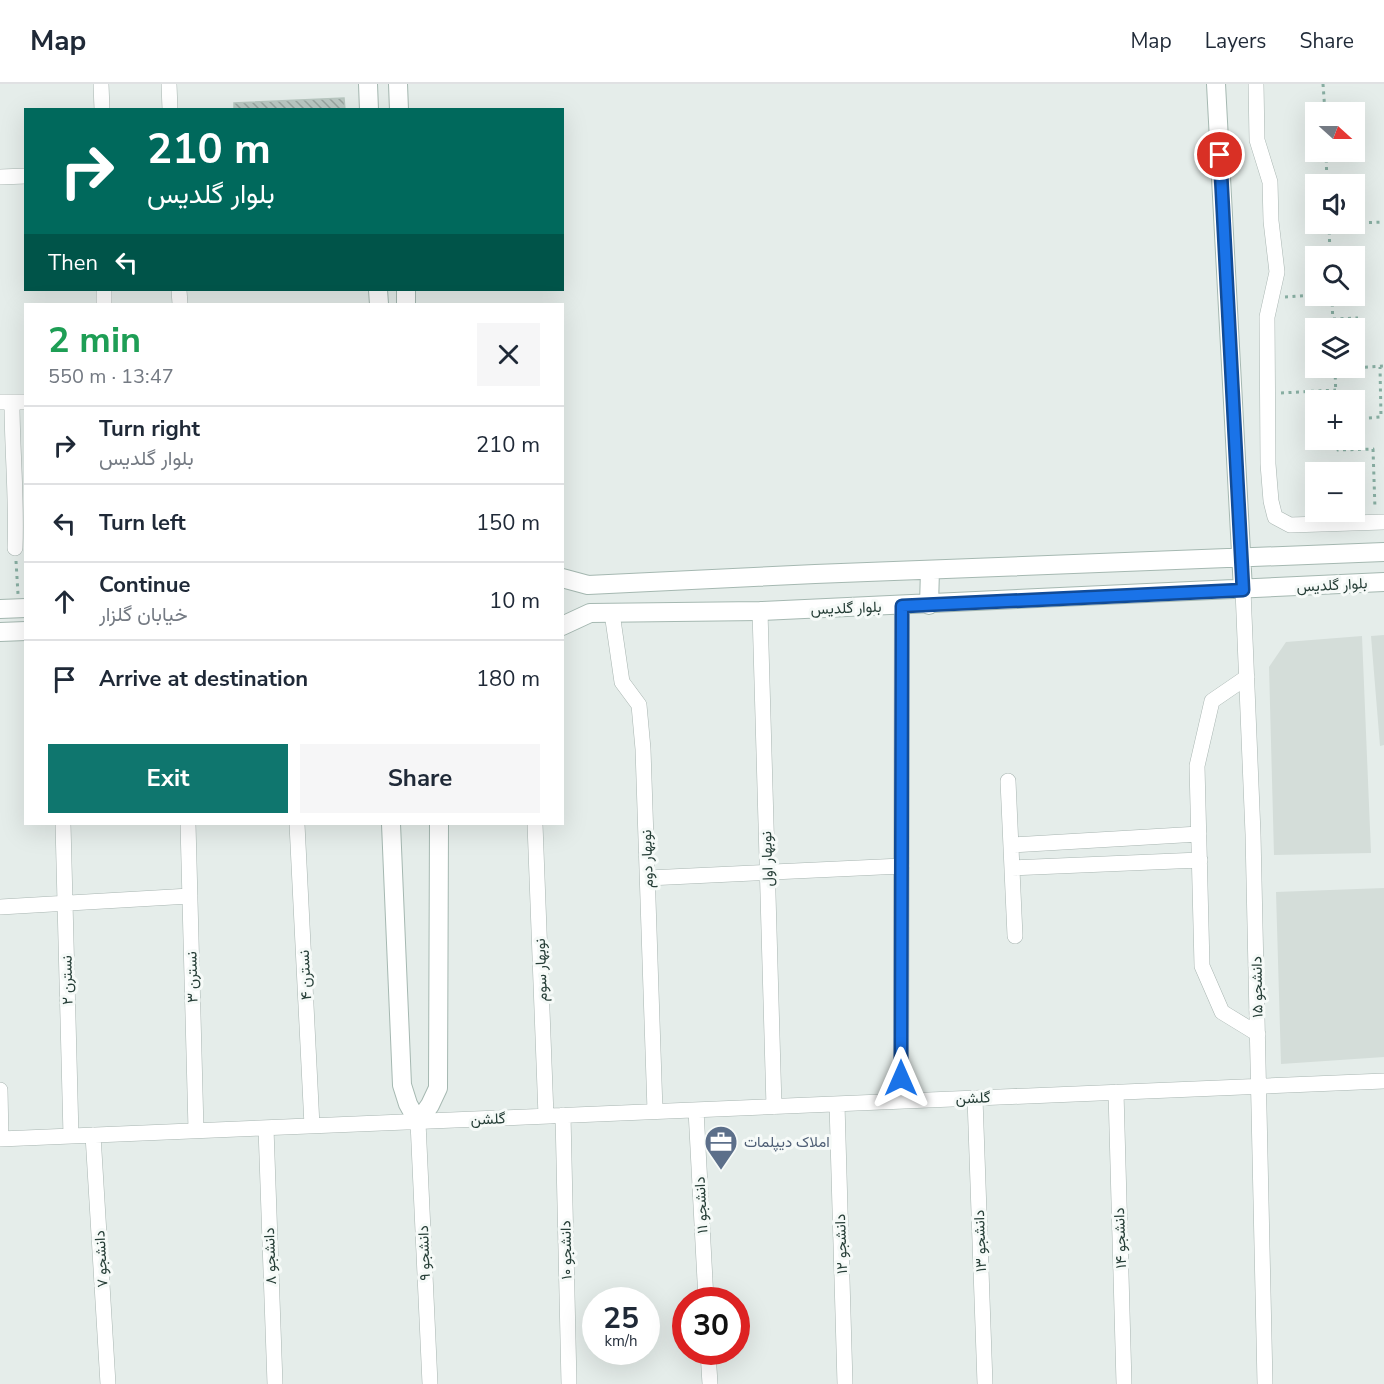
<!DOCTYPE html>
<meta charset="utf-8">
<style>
body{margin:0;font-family:"Nunito Sans",Vazirmatn,sans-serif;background:#f6f6f7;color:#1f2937;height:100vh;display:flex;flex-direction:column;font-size:22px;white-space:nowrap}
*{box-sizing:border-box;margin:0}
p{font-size:20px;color:#747a83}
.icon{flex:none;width:33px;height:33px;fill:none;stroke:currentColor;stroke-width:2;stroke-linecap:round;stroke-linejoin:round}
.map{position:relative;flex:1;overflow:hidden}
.panel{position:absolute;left:24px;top:219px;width:540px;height:522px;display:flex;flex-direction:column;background:#fff;border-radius:0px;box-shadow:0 6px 24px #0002}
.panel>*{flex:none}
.guide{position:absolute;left:24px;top:24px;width:540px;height:183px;border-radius:0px;box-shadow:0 6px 24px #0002;background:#00695c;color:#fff;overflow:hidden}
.needle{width:39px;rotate:111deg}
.controls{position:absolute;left:1305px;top:18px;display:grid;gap:12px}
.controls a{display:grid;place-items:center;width:60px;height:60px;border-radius:0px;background:#fff;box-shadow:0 6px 24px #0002;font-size:30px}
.speed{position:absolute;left:582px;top:1203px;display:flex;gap:12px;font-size:30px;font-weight:700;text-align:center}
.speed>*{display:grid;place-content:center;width:78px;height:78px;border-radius:50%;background:#fff;box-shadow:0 6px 24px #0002;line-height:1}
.speed small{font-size:15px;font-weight:400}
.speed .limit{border:9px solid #d22;background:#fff;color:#111}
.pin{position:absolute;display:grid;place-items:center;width:51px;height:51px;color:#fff;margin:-26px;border:3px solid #fff;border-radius:50%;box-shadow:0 2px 6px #0007}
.me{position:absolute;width:66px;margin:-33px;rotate:0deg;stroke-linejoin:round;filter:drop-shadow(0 0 4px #0008)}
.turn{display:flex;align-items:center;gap:21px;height:126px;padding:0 24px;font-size:27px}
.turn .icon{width:78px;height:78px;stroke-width:2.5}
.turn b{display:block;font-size:42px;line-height:51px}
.then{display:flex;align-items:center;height:57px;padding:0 24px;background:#0003;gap:12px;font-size:22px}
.round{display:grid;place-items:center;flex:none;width:63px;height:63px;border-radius:0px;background:#f6f6f7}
.summary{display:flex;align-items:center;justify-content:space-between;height:102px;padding:0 24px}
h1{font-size:36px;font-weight:700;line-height:45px;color:#1e9e55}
.button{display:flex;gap:12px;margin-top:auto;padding:12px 24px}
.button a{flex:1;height:69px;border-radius:0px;background:#0f766e;color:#fff;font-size:24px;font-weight:700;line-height:69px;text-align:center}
.button a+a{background:#f6f6f7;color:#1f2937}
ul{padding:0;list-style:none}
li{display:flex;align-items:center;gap:18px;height:78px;padding:0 24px;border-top:2px solid #e0e1e3}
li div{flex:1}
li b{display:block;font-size:22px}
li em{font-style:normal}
header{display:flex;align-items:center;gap:36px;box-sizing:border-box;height:84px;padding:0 30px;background:#fff;border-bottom:2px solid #e0e1e3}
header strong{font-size:28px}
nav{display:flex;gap:33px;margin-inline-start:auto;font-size:21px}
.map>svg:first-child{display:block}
.built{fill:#d4ddd9}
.building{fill:url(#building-back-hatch);stroke:#b8c7c0;stroke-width:1.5}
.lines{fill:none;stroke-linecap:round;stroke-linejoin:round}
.street-casing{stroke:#a8b5b1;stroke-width:16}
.secondary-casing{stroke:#a5b8b1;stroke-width:20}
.path{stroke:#88aea2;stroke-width:3;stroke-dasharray:3 4.5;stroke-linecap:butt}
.street{stroke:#fff;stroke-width:15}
.secondary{stroke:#fff;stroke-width:18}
.route-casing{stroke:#114b97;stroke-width:15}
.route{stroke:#1a73e8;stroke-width:10}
.labels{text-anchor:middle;stroke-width:6;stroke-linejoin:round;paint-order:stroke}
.street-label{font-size:15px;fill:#263e37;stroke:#f6faf8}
.service-label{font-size:15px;fill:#4e5e75;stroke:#f6faf8;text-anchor:start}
</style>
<header>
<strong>Map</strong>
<nav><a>Map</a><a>Layers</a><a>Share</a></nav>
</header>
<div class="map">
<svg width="1384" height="1300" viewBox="0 0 1384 1300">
<defs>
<pattern id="building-back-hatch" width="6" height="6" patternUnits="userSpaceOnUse" patternTransform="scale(1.5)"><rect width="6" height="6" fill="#bbc8c3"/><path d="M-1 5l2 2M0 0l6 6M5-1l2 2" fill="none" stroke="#98a49f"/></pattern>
</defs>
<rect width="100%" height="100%" fill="#e5edea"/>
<path class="built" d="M1384,551V661L1380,662L1371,552Z
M1362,552L1371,769L1274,771L1269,583L1286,558Z
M1384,804V973L1281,980L1276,808Z"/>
<path class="building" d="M344,14L345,26H234V19Z"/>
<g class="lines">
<g class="street-casing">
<path id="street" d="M101,0L102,26
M169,0L170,26
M1256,0L1257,56L1270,98L1271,137L1277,188L1267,233L1268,380L1271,417L1275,433L1290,441L1384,438
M0,93L26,92
M104,206V220
M179,206L180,220
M0,318H26
M12,318C12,366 17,415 15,464
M1243,506L1253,750L1265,1300
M760,527L774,1023
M612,529L622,598L639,621L643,665L655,1027
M1247,593L1212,617L1197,682L1202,882L1222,928L1258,950
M1008,697L1015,852
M63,740L71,1052
M188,740L196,1046
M297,740L312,1042
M535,740L546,1032
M1011,761L1199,750
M1012,784L1200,776
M648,794L902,782
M0,823L190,812
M0,1006L1,1055
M1116,1008L1124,1300
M975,1014L985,1300
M901,1017L902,522
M837,1020L845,1300
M696,1026L706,1216
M563,1031L569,1300
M418,1038L430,1300
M266,1044L275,1300
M93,1051L108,1300
M0,1055L1384,997
M708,1268L710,1300"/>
</g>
<g class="secondary-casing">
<path id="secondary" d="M368,0L369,26
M398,0L399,26
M1216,0L1243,506
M378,206L379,220
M406,206V220
M562,494L588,501L815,490L1384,468
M929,521L930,486
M0,525L26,524
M562,542L590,529L760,527L1384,498
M0,548L26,547
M391,740L402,1001L408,1020L418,1038L430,1021L438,1004L439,740"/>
</g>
<path class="path" d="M1323,0L1325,28
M1326,68L1327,100
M1354,139L1384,138
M1329,140L1330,172
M1329,140H1340
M1332,212L1333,244
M1285,213L1316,211
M1333,235L1358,234
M1335,285L1384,282
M1335,285L1336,316
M1281,309L1336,306
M1354,335L1381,333L1380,283
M1338,356V366L1373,365L1375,425
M16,477L18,510"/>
<use href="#street" class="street"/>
<use href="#secondary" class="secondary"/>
</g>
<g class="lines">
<g class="route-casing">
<path id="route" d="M901,994L902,522L1243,506L1220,71"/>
</g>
<use href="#route" class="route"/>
</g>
<defs>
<g id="office-pin" transform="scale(1.725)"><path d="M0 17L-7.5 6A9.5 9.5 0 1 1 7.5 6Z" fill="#5c6f8a" stroke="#f6faf8"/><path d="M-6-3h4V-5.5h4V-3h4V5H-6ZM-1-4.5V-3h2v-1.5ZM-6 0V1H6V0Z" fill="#fff"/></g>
</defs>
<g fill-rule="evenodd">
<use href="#office-pin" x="721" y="1058"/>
</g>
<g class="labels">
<g class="street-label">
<text transform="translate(1332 501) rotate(-3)" y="5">بلوار گلدیس</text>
<text transform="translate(846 524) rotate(-2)" y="5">بلوار گلدیس</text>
<text transform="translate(647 775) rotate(-92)" y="5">نوبهار دوم</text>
<text transform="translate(767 775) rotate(-92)" y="5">نوبهار اول</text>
<text transform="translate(541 886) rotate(-92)" y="5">نوبهار سوم</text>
<text transform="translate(305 891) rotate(-93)" y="5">نسترن ۴</text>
<text transform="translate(192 893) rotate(-91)" y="5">نسترن ۳</text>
<text transform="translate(67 896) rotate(-91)" y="5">نسترن ۲</text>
<text transform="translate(1257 903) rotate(-91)" y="5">دانشجو ۱۵</text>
<text transform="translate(973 1014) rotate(-2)" y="5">گلشن</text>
<text transform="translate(488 1035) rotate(-2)" y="5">گلشن</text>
<text transform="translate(701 1121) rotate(-93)" y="5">دانشجو ۱۱</text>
<text transform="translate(1120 1154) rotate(-92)" y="5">دانشجو ۱۴</text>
<text transform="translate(980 1157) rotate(-92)" y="5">دانشجو ۱۳</text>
<text transform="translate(841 1160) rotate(-92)" y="5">دانشجو ۱۲</text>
<text transform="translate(566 1166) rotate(-91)" y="5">دانشجو ۱۰</text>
<text transform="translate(424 1169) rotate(-92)" y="5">دانشجو ۹</text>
<text transform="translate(270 1172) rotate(-92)" y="5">دانشجو ۸</text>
<text transform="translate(101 1175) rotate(-93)" y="5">دانشجو ۷</text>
</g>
<g class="service-label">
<text x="744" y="1063">املاک دیپلمات</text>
</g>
</g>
</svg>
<div class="controls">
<a><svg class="needle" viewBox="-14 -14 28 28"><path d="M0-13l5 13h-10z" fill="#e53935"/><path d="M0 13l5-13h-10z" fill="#747a83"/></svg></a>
<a><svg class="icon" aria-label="sound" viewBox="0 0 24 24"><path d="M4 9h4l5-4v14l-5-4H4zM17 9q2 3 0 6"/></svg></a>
<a><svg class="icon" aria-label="search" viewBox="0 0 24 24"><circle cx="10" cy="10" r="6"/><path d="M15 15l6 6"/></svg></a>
<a><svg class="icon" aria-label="layers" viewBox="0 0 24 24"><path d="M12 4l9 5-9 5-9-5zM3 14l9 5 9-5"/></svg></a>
<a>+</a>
<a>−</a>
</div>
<div class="speed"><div>25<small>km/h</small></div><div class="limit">30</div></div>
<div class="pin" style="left:1220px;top:71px;background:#d93025"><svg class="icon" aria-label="arrive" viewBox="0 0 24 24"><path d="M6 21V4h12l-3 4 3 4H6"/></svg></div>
<svg class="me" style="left:901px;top:994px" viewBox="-20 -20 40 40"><path d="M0-17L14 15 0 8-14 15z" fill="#1a73e8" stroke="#fff" stroke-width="4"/></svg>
<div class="guide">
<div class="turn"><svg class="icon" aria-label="right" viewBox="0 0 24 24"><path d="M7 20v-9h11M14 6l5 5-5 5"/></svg><div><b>210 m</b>بلوار گلدیس</div></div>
<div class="then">Then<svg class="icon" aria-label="left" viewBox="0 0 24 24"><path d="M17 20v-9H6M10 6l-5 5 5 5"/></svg></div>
</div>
<section class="panel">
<div class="summary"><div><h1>2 min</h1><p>550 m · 13:47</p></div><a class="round"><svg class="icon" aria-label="close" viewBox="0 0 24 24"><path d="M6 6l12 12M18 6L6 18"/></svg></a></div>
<ul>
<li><svg class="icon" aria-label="right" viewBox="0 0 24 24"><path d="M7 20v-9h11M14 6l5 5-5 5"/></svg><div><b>Turn right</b><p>بلوار گلدیس</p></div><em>210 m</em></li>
<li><svg class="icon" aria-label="left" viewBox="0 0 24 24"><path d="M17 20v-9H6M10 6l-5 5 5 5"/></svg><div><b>Turn left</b></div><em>150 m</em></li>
<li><svg class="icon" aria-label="ahead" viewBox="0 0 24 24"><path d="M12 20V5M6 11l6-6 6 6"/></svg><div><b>Continue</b><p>خیابان گلزار</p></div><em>10 m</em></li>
<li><svg class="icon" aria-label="arrive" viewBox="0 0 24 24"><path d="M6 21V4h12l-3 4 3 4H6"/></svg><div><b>Arrive at destination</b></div><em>180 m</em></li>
</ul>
<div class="button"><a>Exit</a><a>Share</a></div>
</section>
</div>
